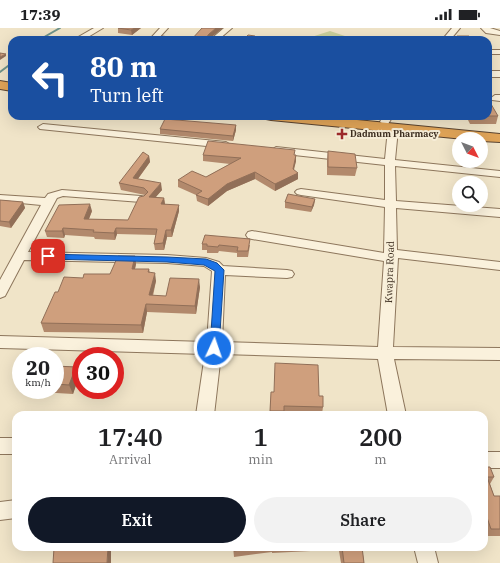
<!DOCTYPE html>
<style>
body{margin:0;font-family:"IBM Plex Serif",serif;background:#f2f2f2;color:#202124;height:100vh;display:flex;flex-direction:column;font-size:15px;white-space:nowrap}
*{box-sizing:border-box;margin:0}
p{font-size:13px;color:#757577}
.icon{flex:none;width:22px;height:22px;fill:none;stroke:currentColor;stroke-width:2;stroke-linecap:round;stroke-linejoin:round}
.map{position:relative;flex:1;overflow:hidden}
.sheet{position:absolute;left:12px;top:383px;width:476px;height:140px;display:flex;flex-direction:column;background:#fff;border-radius:12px;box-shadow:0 4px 16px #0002}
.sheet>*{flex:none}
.top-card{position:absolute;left:8px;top:8px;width:484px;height:84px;border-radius:12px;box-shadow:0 4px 16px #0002;background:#1a4fa0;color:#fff;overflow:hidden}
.needle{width:26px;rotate:132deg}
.buttons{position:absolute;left:452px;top:104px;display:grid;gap:8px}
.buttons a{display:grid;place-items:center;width:36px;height:36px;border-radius:50%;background:#fff;box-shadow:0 4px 16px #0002;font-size:20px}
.speed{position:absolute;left:12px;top:319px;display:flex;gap:8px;font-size:20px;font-weight:700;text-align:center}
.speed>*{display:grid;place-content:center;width:52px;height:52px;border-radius:50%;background:#fff;box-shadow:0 4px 16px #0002;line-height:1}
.speed small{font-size:10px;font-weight:400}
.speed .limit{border:6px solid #d22;background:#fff;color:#111}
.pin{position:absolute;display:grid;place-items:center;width:34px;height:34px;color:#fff;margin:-17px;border-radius:8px;box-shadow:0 2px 6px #0006}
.me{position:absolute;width:44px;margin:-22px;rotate:3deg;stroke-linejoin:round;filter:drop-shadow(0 0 3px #0008)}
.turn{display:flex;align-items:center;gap:14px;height:84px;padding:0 16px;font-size:18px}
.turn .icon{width:52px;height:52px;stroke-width:2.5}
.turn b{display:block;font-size:28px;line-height:34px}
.eta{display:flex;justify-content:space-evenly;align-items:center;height:68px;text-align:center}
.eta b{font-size:24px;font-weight:600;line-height:28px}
.action{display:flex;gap:8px;margin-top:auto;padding:8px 16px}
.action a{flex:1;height:46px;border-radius:24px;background:#111827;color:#fff;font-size:16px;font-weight:600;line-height:46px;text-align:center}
.action a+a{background:#f2f2f2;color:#202124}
.status{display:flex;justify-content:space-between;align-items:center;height:28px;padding:0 20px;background:#fff;direction:ltr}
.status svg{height:11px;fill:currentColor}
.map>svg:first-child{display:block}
.green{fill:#c9cf9b}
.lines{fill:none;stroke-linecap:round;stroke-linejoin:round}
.stream{stroke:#6f938a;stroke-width:2}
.minor-casing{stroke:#8d765c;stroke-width:2}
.highway-casing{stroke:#5b4430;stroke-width:2}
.minor{fill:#faf1dc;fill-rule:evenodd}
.highway{fill:#e0a458;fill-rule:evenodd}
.wall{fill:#b2896c}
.shaded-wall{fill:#916f58}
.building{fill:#cf9f7d;stroke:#916f58}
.route{fill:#1a73e8;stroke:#114b97}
.poi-dot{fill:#9e2a2b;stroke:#f7eed8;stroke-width:1.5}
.labels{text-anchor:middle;stroke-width:4;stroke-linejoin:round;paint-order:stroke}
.far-poi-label{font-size:9px;font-weight:bold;fill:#3d2e20;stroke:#f7eed8;text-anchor:start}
.street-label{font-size:10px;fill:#3d2e20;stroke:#f7eed8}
</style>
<div class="status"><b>17:39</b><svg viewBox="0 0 49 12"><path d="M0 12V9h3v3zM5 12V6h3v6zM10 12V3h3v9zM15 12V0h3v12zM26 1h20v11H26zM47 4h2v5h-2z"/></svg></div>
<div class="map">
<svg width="500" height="535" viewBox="0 0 500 535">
<rect width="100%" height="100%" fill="#f0e4c8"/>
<path class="green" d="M330,3L357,12H302Z"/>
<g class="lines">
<path class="stream" d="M39,12L60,0
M0,44L12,35"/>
<g class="minor-casing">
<path id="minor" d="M94,0H103L83,12H73Z
M160,0H168L157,12H149Z
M224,0H232L218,12H210Z
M452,0H460L450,12H442Z
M481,0H490L500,3V7L486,5Z
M488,22H500V26H488Z
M488,43H500V49H488Z
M495,67H500V73L492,72L491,70Z
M383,88H393L388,96L385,97L380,94Z
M43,96L226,114L231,117L226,120L40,101L38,99Z
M393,98L398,101L395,132L500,143V149L395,138L396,173L500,181V189L396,180L397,222L500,234V242L398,230L393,319L500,320V332L394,331L406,387H388L378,331L221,326L214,387H196L205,326L0,320V308L207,314L212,243L204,238L167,235L24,232L5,268L0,270V252L41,177L0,173V167L45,170L48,166L62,162L141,168L145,169L147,171L145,173L141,174L63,168L57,170L28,224L167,227L206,230L219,234L223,238L287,242L292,243L294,246L292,249L287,250L225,247L222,314L378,319L384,233L252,211L248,210L246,207L248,204L252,203L384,225L385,179L301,167L297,166L295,164L297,162L301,161L385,172V137L276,125L271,122L276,119L385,131L388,101Z
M0,410H16V426H0Z
M484,424H500V440H484Z
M16,472V490L0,492V474Z
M414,519H434L438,535H418Z"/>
</g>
<g class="highway-casing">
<path id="highway" d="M0,53L12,55V63L0,61Z
M264,88H316L500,106V114L481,113V111H464L271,92L266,91Z"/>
</g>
<use href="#minor" class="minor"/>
<use href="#highway" class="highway"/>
</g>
<path class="wall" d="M118,0H141L132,7L118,5Z
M466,88H498L496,96H470Z
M236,97V102L233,113L160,106V101Z
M328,123L357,140L355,148L327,147V132Z
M203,127H296V133L294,142L298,151L275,163L255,151L227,163L208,178L197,173L196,167L178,159V152L206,149L230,136L203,133Z
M149,128L150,134L138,151L162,162L155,169L164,170L165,176L179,183L172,209H167L164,222H155L154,216L156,207L117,206L115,212L95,211L94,209L65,207L64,210L47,209L45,203L92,183L89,191L128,192L145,167L121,162L119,155Z
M315,171L314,177L311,184L285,180V174Z
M0,172L23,174L25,180L11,200L0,198Z
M202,216L250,217L248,229H237V225L219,223L218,225H207V222H202Z
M135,228L136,236L135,241H149L150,245L156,253L153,268H166L200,259L196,286L147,284L143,305L44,304L41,295L58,264L83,250L110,246Z
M55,338L76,339L79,348L73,366L23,363L22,362H55Z
M271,364L319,368L323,379L322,386H283V387H270Z
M484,439L494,449L490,456L494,468H500V508H486L484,503Z
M233,519H330V522L272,525V524L234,529Z
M340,519H362L364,535H341L339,523Z"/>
<path class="shaded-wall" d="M135,0H141L132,7L131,2Z
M216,0H223L208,12H204L209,6Z
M6,26V28L0,32V29Z
M236,97V102L233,113V108Z
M296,127V133L292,147L298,145V151L275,163V156L293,141Z
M149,128L150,134L134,156L133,150Z
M255,144V151L227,163L208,178V171L227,156Z
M161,155L162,162L150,176L149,169Z
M164,170L165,177L161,176Z
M315,171L314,177L311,184L312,179Z
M23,174L25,180L11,200L9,194Z
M90,176L92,183L86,198L84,191Z
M179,177V183L172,209L171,202Z
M63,200L65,207L64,210L62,203Z
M116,200L117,206L115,212L114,205Z
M166,202L167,209L164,222L163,215Z
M135,228L136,236L133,249L132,241Z
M155,245L156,253L150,276L149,267Z
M199,251L200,259L196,286L195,278Z
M146,276L147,284L143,305L141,297Z
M76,339L79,348L73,366L69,357Z
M108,519H111V535H107Z"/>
<path class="building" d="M118,0H135L131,2Z
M202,0H216L209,6L204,12H156L162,8L191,12Z
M248,7L255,8V12H243Z
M457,8H469L470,12H458Z
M0,25L6,26L0,29Z
M488,76H491L498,88H488Z
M165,91L236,97L233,108L160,101Z
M208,113L295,122L294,127H296L293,141L298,145L275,156L255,144L227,156L208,171L196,167L202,163L178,152L192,143L206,149L241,130L203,127Z
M328,123L355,126L357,140L328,139Z
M143,124L149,128L133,150L161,155L149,169L164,170L161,176L179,177L171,202H166L163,215L154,216L157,201L116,200L114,205L93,204L94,202L63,200L62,203H45L59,177L90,176L84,191L128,192L139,169L144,168L148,164L144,160L119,155Z
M288,166L315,171L312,179L285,174Z
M0,172L23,174L9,194L0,193Z
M205,207L250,211L248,223H237L238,219L219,217L218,219L207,218V216H202Z
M118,228H135L132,241H149L148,244L155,245L149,267L166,268L170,250L199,251L195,278L146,276L141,297L41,295L55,264H58L64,249L83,250L84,246H110Z
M275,335L318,337L319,368H323V379L284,378V383H270L271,364H274Z
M55,338L76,339L69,357L55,356Z
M21,349V354H19Z
M484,439H490L494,449H487L494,468H500V501H491L484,481Z
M63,519H108L107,535H53L54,520Z
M233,519H259L234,523Z
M342,519H362L364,535H344Z"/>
<path class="route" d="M45,226L167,229L206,231L217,235L224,242L219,320L218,323H211L210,320L215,243L204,237L167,234L48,231L44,228Z"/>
<path class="poi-dot" d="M340 100h4v4h4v4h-4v4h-4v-4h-4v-4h4z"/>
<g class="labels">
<g class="far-poi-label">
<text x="350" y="109">Dadmum Pharmacy</text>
</g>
<g class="street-label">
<text transform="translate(389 244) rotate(-88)" y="4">Kwapra Road</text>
</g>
</g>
</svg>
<div class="buttons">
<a><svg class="needle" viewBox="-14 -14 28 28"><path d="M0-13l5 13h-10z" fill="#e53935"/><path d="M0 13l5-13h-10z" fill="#757577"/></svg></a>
<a><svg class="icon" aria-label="search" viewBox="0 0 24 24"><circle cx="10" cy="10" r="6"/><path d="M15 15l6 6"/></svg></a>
</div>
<div class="speed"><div>20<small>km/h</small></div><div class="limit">30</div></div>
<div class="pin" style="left:48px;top:228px;background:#d93025"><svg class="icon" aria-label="arrive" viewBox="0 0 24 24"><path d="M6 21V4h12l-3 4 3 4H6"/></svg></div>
<svg class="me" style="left:214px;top:320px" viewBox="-20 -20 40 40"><circle r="17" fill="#1a73e8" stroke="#fff" stroke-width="3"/><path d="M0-11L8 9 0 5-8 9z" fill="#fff"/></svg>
<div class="top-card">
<div class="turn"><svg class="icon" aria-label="left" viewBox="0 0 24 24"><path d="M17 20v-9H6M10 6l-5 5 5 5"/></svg><div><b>80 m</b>Turn left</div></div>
</div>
<section class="sheet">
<div class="eta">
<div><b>17:40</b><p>Arrival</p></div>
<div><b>1</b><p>min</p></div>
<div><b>200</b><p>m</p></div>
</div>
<div class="action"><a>Exit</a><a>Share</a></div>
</section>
</div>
